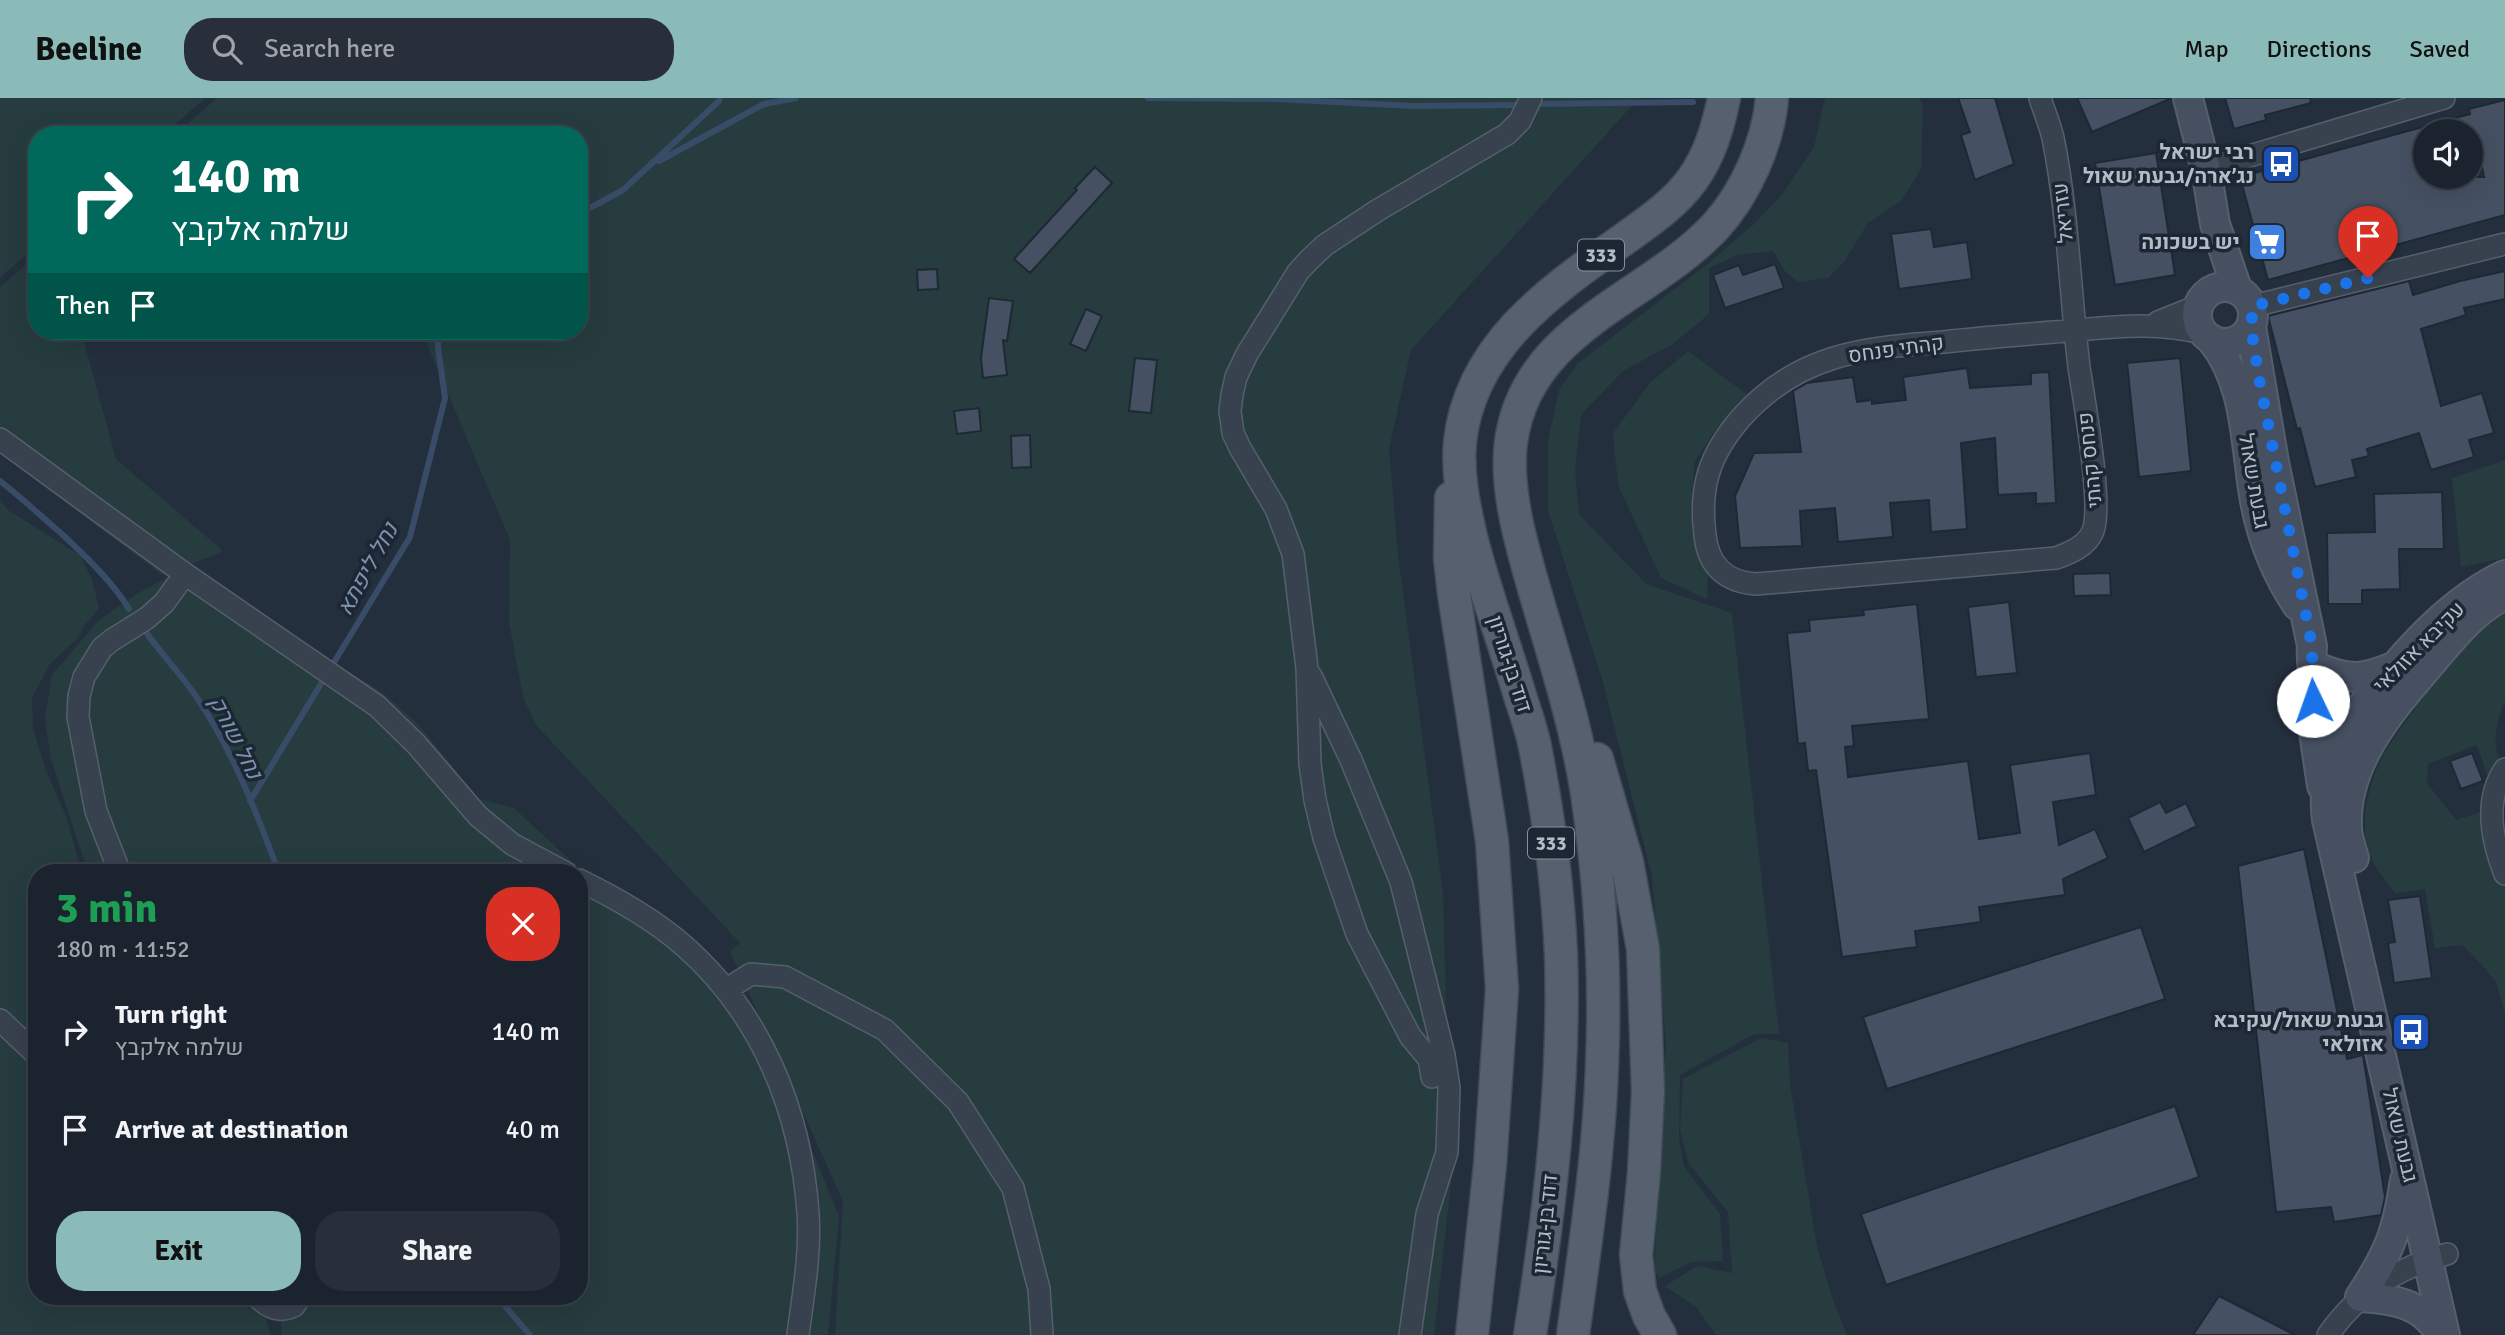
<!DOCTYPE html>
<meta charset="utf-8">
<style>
body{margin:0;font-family:Signika,Heebo,sans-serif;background:#282f3a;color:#f1f3f6;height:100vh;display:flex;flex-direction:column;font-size:26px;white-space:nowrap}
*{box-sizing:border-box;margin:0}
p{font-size:23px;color:#a0a4aa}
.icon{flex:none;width:38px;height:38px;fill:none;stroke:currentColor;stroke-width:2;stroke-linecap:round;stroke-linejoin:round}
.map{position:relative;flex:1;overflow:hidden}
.panel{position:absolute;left:28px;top:766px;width:560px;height:441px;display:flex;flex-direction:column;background:#1b232e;border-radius:28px;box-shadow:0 7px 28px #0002,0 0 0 2px #39404a}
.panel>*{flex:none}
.guide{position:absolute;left:28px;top:28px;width:560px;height:214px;border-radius:28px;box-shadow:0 7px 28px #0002,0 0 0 2px #39404a;background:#00695c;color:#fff;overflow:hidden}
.controls{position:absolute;left:2413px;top:21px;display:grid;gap:14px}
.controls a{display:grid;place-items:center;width:70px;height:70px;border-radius:50%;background:#1b232e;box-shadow:0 7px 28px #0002,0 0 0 2px #39404a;font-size:35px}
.pin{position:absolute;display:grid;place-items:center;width:60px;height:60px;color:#fff;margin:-72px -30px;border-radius:50% 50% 50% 0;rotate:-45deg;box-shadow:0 0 7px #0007}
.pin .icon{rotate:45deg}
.me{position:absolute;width:77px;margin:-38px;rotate:357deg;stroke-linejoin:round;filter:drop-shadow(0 0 5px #0008)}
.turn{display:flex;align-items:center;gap:24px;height:147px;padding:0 28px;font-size:32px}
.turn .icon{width:91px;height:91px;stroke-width:2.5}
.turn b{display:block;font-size:49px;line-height:60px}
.then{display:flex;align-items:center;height:66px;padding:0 28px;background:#0003;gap:14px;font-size:26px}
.round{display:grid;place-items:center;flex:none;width:74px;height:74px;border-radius:28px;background:#282f3a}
.overview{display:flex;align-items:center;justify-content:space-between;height:119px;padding:0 28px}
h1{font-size:42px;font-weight:700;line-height:52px;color:#1e9e55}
.action{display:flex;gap:14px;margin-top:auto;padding:14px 28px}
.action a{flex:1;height:80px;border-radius:28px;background:#8bbbb9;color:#111;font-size:28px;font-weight:700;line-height:80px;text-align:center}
.action a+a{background:#282f3a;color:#f1f3f6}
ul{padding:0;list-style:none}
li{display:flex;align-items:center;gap:21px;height:98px;padding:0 28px}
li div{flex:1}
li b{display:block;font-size:26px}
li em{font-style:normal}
header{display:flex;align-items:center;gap:42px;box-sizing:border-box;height:98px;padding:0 35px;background:#8bbbb9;color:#111}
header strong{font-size:33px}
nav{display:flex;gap:38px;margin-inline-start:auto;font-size:24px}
.search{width:490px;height:63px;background:#282f3a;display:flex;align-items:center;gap:18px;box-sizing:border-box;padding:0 24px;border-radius:28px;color:#a0a4aa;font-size:26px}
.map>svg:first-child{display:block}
.green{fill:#263c3f}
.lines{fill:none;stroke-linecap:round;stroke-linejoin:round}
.stream{stroke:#394c67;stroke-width:6}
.building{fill:#455162;stroke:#1f2835;stroke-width:2;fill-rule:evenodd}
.street-casing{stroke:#565f6c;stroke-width:24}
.secondary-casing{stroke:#565f6c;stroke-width:32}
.primary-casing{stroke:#414a57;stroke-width:35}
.street{stroke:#38414e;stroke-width:21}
.secondary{stroke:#465061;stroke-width:28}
.primary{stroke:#56606e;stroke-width:32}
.route{stroke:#1a73e8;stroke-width:12;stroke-dasharray:0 21.6}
.labels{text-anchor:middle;stroke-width:7;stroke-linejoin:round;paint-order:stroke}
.shield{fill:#1d2633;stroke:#878f9c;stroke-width:2}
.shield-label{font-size:19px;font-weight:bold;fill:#b4bcc9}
.poi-label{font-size:21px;font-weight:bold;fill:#b4bcc9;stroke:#1d2633;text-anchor:end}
.street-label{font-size:21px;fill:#b4bcc9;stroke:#1d2633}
.water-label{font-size:23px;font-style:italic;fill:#7c92b1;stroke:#1d2633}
</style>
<header>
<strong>Beeline</strong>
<div class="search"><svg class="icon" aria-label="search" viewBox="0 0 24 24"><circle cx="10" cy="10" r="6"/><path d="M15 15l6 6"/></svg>Search here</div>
<nav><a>Map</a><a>Directions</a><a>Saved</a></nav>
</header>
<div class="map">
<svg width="2505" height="1237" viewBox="0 0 2505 1237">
<rect width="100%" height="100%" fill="#242f3e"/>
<path class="green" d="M0,0H205L163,37H37V147L0,180Z
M217,0H1639L1411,252L1389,351L1398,457L1443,795L1451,1085L1434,1237H835L843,1103L730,853L740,845L536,627L523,599L509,525L510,442L426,244L435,233H579V37H175Z
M1825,0H1920L1923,9L1921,71L1902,102L1868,125L1844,164L1828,180L1798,184L1785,173L1773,153L1737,157L1709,170V216L1673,246L1623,273L1581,317L1575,371L1579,416L1646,486L1732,515L1779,936H1754L1680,977L1679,1041L1684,1069L1720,1116L1723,1163L1691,1164L1660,1180L1654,1174L1666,947L1652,778L1603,584L1548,413V343L1559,292L1577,266L1710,164L1753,127L1780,99L1814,49Z
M37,157V233H81L116,361L223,453L192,466L341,569L382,594L417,625L479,701L514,710L640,827L742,896L786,989L839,1118L828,1237H282L279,1199H579V775H88L51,661L45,621L52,577L99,522L135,497L184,470L162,477L0,355V189Z
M1688,253L1748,297L1717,330L1695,363L1692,395L1695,443L1708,471L1707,501L1661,480L1618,387L1613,335L1650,285Z
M2505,362V460L2461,469L2452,380Z
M0,403L8,412L81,458L92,482L99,510L84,528L79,539L50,566L32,600L33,630L45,670L66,718L82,775H37V1199H237L246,1208L266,1221L271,1237H0Z
M2505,515V604C2496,620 2492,647 2500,663L2488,679L2477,647L2428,666L2427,685L2456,722L2484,713L2495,767L2505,788V916L2496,883L2463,847L2435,850L2425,791L2395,795C2383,779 2370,765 2366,744C2362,719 2368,689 2379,666C2388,646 2402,629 2414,612C2441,575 2465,539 2505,515Z
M1761,940L1788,945L1790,987L1817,1148L1832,1199L1847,1237H1716L1696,1209L1665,1188L1697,1168L1732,1175L1728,1114L1689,1066L1680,1032L1683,981Z"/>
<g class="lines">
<path class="stream" d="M1148,0L1276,1L1413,8L1523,7
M1534,6L1693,4
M659,63L764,6L796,0
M579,116L623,92L719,3L720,0
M0,383C22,400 42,419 63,437C87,460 111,482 129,511
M143,530C158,552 177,572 193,594C231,648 256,713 279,775
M250,703L410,439L445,300L438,249L439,233
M497,1199L530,1237"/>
</g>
<path class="building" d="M1958,0H1995L2014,66L1975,82L1961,37L1970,34Z
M2077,0H2172L2092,34Z
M2225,0H2310L2311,5L2265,17L2266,22L2234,31Z
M2505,2V117L2268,182L2240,79L2470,16L2469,11ZM2426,33H2474L2484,79H2426Z
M2156,55L2175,177L2115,187L2095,65Z
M1095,69L1112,85L1030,175L1014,161L1077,92L1075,90Z
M1931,131L1934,149L1967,144L1972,181L1899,191L1891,136Z
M1775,166L1784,190L1725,210L1713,177L1739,167L1743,177Z
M937,171L938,191L918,192L917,172Z
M2505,173V201L2464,210L2466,217L2421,231L2441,308L2482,295L2494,335L2469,342L2474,359L2431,372L2419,335L2367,351L2369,358L2352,362L2356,379L2315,389L2300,330L2297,331L2268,218L2409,183L2413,197L2460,183Z
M989,200L1013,203L1007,243L1003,242L1007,277L983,280L981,260Z
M1086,211L1102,218L1086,253L1070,246Z
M1135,260L1157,262L1151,315L1129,313Z
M2180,260L2191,373L2139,379L2127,265Z
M1967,270L1970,290L2031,286V275L2049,274L2056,405L2036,406V395L1998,397L1995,340L1961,345L1967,431L1931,434L1929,402L1890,405L1893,439L1838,444L1835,410L1800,413L1802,448L1740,450L1735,398L1754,355L1801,354L1793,293L1807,285L1853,279L1857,304L1872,302V306L1906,302L1903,279Z
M979,310L981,333L957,336L954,313Z
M1030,337L1031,369L1012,370L1011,338Z
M2442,394L2444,451H2399L2400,491L2362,492V506H2328L2327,435L2375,434L2374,396Z
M2110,475L2111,497L2074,498L2073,476Z
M2009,504L2017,575L1976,579L1968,509Z
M1917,506L1929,621L1852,628L1854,648L1845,649L1848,679L1968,663L1979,741L2020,735L2010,667L2090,655L2096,697L2053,704L2059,747L2095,731L2108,760L2063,781L2065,797L1979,809L1981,824L1915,833L1917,849L1842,859L1816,672L1808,673L1805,645L1798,646L1787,535L1810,533L1809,522L1864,517L1863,512Z
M2472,655L2483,683L2461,691L2450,663Z
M2160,704L2166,715L2186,705L2197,728L2144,754L2128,720Z
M2304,751L2347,961L2363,957L2385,1099L2381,1117L2334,1124L2331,1109L2276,1114L2238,768Z
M2420,798L2432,880L2394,885L2388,845L2395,844L2388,802Z
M2141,829L2165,901L1887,991L1863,919Z
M2175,1008L2199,1079L1886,1187L1861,1116Z
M2219,1198L2295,1237H2193Z"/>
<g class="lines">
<g class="street-casing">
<path id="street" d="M2040,0C2044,13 2050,27 2053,40C2068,114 2070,194 2079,269C2084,303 2103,406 2093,433C2087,448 2070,455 2056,460L1756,486C1725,484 1708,467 1705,437C1699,389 1709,357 1741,320C1798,256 1862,250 1943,244C1980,240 2017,237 2054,234C2105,230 2155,222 2205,236
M2206,71L2444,0
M2253,208L2505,146
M2158,224L2198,208
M0,341L185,476L377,608L416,646L478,718L512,746L566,775
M1311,578L1351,662L1401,784L1444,957L1449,990L1447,1054L1427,1116L1410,1237
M2505,671C2483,703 2492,743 2505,776
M120,775L96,713L78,619L79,598L84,579L102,550L112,542L147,520L164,505L185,476
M579,782C616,800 652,820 683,847C761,915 801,1013 808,1115C811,1155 803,1197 798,1237
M727,891L751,876L785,879L885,932L958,1004L1013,1090L1039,1191L1042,1237
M0,922L37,957
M1432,979L1429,961L1410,938L1357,836L1324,740L1315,702L1310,666L1307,570L1293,456L1276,411L1240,350L1233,335L1230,313L1232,297L1236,279L1247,256L1298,174L1309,162L1325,147L1378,112L1507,36L1520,23L1531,0
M257,1199C269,1210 279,1215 294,1208L300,1199
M2328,1237C2358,1194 2397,1170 2447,1156"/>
</g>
<g class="secondary-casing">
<path id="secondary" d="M2188,0L2206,71L2215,126L2237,191
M2197 217a28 28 0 1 1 56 0a28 28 0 1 1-56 0Z
M2251,229L2274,364L2312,548C2310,573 2321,621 2345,635C2349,637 2356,638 2361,639
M2211,241C2248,286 2245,348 2255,403C2262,441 2276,475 2297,507
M2324,572C2353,583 2366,580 2393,569
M2313,589V627L2322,688
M2354,760C2351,750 2347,739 2347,729C2344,664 2392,611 2431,565C2451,542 2470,517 2496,502
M2360,1199C2389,1155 2397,1135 2405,1082
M2360,1199C2393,1201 2423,1205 2441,1237
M2445,1237L2327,722C2323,691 2329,661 2344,634C2352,619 2363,607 2373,595C2410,549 2452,502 2505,477"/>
</g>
<g class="primary-casing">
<path id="primary" d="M1451,400L1450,461L1454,496L1492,743L1502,891L1490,1067L1472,1237
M1597,661L1627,764L1643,851L1648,993L1644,1074L1636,1157L1640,1193L1649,1218L1660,1237
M1530,1237C1550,1112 1565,983 1561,857C1558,789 1549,721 1536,654C1533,636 1527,619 1521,601C1505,547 1485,494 1471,439C1464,408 1457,376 1460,344C1470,250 1548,194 1620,144C1645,126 1674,107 1692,82C1710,57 1718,29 1724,0
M1573,1237C1585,1148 1599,1057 1602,967C1606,877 1600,784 1587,695C1577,633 1558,571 1540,511C1526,462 1504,396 1511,344C1526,230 1646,202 1715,129C1746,95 1768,45 1772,0"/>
</g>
<use href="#street" class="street"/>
<use href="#secondary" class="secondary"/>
<use href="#primary" class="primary"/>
</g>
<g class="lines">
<path class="route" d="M2313,603L2312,548L2259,280L2251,229L2253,208L2368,180"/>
</g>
<defs>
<g id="bus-square" transform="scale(2.0125)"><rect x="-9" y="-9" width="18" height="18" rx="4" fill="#1a4fb4" stroke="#1d2633"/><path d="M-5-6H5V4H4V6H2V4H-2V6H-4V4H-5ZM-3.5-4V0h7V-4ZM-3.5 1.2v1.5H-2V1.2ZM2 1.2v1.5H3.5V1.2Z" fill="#fff"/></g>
<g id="supermarket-square" transform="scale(2.0125)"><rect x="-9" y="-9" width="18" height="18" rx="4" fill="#3f7fe0" stroke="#1d2633"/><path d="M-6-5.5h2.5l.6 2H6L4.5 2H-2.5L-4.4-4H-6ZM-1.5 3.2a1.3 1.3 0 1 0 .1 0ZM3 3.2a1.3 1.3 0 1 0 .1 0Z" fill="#fff"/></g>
</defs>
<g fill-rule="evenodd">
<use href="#bus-square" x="2281" y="66"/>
<use href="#supermarket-square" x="2267" y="144"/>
<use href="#bus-square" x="2411" y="934"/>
</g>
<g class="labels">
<g class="shield">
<rect x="1578" y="141.5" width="46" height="31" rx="5"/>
<rect x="1528" y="729.5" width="46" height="31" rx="5"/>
</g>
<g class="shield-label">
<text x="1601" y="164">333</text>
<text x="1551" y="752">333</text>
</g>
<g class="poi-label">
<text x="2254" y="61">רבי ישראל<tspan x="2254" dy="24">נג׳ארה/גבעת שאול</tspan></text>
<text x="2240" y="151">יש בשכונה</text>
<text x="2384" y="929">גבעת שאול/עקיבא<tspan x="2384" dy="24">אזולאי</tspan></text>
</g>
<g class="street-label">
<text transform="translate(2063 115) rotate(-96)" y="7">עזריאל</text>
<text transform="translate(1896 251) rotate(-8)" y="7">קהתי פנחס</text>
<text transform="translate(2090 362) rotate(-96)" y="7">פנחס קהתי</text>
<text transform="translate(2254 383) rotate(80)" y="7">גבעת שאול</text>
<text transform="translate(2419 549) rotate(-45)" y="7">עקיבא אזולאי</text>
<text transform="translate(1510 566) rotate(72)" y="7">דוד בן-גוריון</text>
<text transform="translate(2400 1037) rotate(77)" y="7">גבעת שאול</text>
<text transform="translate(1545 1126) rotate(-84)" y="7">דוד בן-גוריון</text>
</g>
<g class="water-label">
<text transform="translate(367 471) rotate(-61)" y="8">נחל ליפתא</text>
<text transform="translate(236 639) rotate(63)" y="8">נחל שורק</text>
</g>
</g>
</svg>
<div class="controls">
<a><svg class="icon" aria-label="sound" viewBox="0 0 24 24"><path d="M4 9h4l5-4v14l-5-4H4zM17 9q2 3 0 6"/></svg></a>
</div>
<div class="pin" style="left:2368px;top:180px;background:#d93025"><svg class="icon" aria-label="arrive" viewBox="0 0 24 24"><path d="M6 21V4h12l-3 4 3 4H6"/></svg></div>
<svg class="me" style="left:2313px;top:603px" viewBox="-20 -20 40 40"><circle r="19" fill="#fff"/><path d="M0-13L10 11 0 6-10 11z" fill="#1a73e8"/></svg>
<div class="guide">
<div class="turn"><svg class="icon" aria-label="right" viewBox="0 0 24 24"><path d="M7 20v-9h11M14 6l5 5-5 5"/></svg><div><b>140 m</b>שלמה אלקבץ</div></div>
<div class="then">Then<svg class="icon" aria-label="arrive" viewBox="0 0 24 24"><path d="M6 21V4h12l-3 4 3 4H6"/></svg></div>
</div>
<section class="panel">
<div class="overview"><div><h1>3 min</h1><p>180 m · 11:52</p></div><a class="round" style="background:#d93025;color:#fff"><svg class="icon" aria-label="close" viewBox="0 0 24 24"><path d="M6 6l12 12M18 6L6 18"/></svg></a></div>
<ul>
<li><svg class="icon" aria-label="right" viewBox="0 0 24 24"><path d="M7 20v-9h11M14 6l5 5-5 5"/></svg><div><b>Turn right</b><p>שלמה אלקבץ</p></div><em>140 m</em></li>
<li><svg class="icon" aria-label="arrive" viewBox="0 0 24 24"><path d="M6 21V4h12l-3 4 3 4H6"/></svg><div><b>Arrive at destination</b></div><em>40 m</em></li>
</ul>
<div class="action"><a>Exit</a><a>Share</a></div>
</section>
</div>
